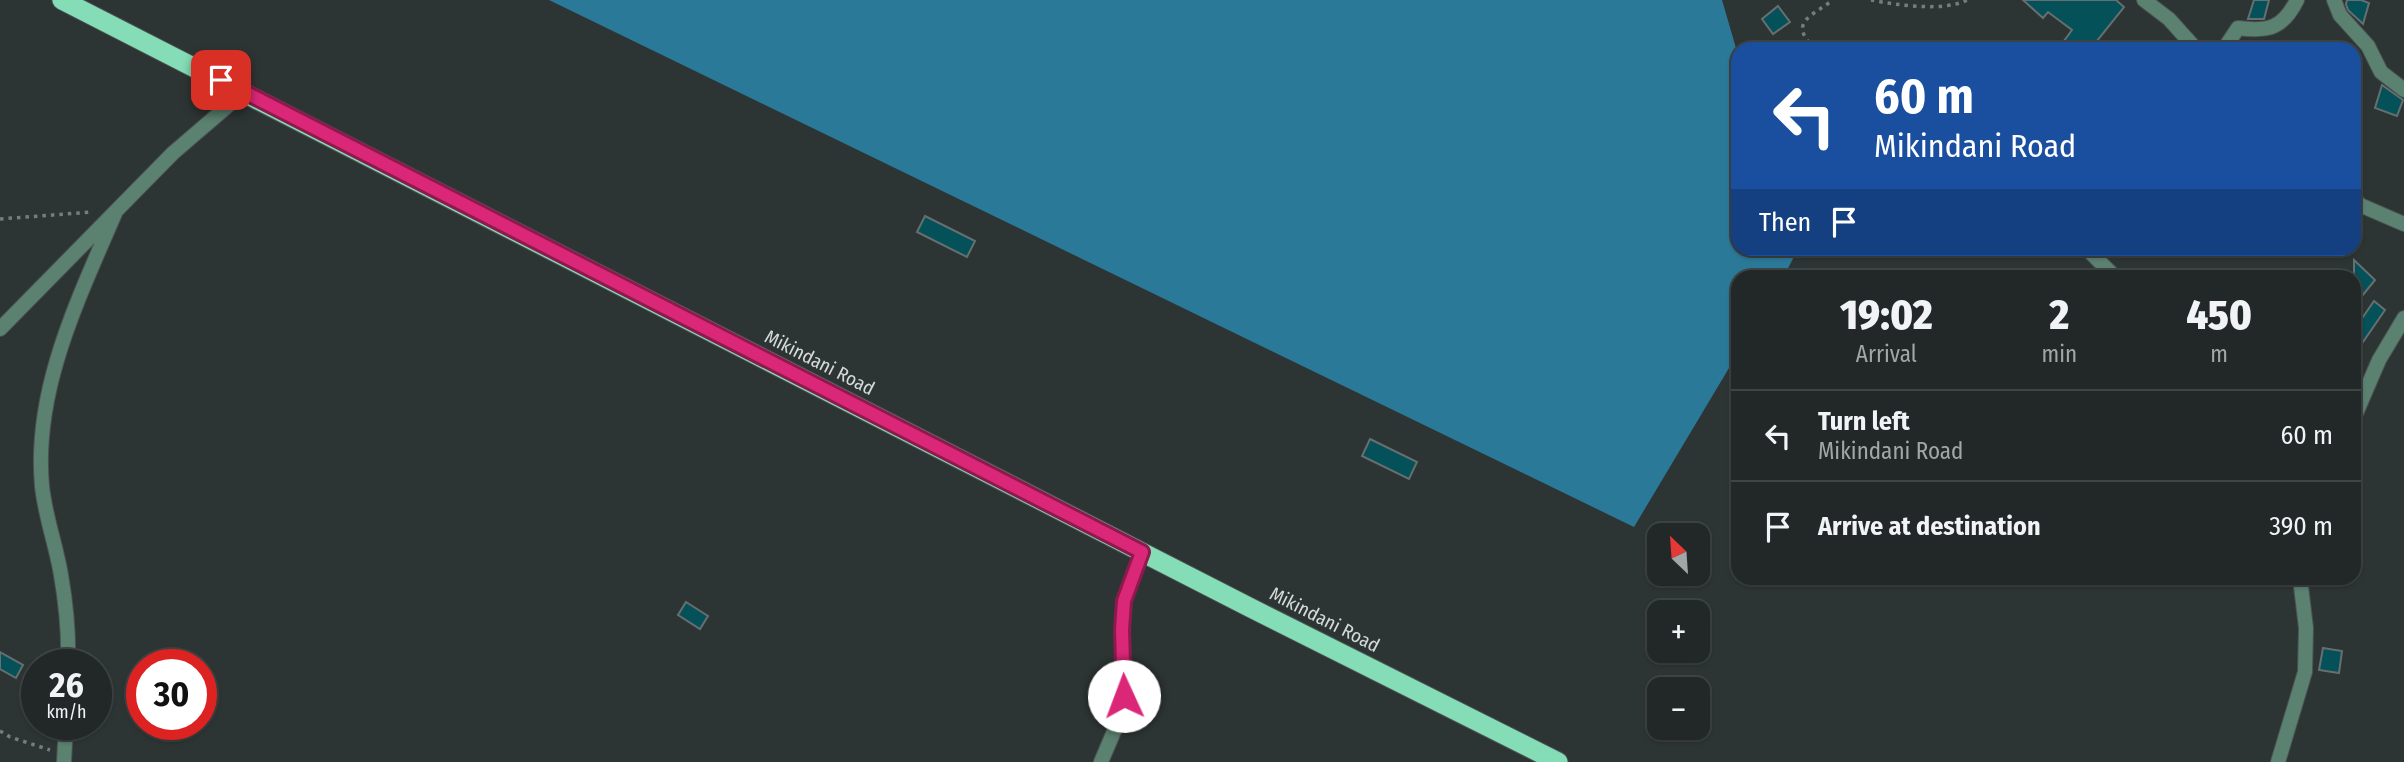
<!DOCTYPE html>
<meta charset="utf-8">
<style>
body{margin:0;font-family:"Fira Sans Condensed",sans-serif;background:#2e3433;color:#f1f3f6;height:100vh;display:flex;flex-direction:column;font-size:26px;white-space:nowrap}
*{box-sizing:border-box;margin:0}
p{font-size:23px;color:#a2a6a7}
.icon{flex:none;width:38px;height:38px;fill:none;stroke:currentColor;stroke-width:2;stroke-linecap:round;stroke-linejoin:round}
.map{position:relative;flex:1;overflow:hidden}
.side{position:absolute;left:1731px;top:270px;width:630px;height:315px;display:flex;flex-direction:column;background:#222827;border-radius:21px;box-shadow:0 2px 5px #0004,0 0 0 2px #3f4444}
.side>*{flex:none}
.top-card{position:absolute;left:1731px;top:42px;width:630px;height:214px;border-radius:21px;box-shadow:0 2px 5px #0004,0 0 0 2px #3f4444;background:#1a4fa0;color:#fff;overflow:hidden}
.needle{width:46px;rotate:335deg}
.controls{position:absolute;left:1647px;top:523px;display:grid;gap:14px}
.controls a{display:grid;place-items:center;width:63px;height:63px;border-radius:14px;background:#222827;box-shadow:0 2px 5px #0004,0 0 0 2px #3f4444;font-size:35px}
.speed{position:absolute;left:21px;top:649px;display:flex;gap:14px;font-size:35px;font-weight:700;text-align:center}
.speed>*{display:grid;place-content:center;width:91px;height:91px;border-radius:50%;background:#222827;box-shadow:0 2px 5px #0004,0 0 0 2px #3f4444;line-height:1}
.speed small{font-size:18px;font-weight:400}
.speed .limit{border:10px solid #d22;background:#fff;color:#111}
.pin{position:absolute;display:grid;place-items:center;width:60px;height:60px;color:#fff;margin:-30px;border-radius:14px;box-shadow:0 4px 10px #0006}
.me{position:absolute;width:77px;margin:-38px;rotate:358deg;stroke-linejoin:round;filter:drop-shadow(0 0 5px #0008)}
.turn{display:flex;align-items:center;gap:24px;height:147px;padding:0 28px;font-size:32px}
.turn .icon{width:91px;height:91px;stroke-width:2.5}
.turn b{display:block;font-size:49px;line-height:60px}
.then{display:flex;align-items:center;height:66px;padding:0 28px;background:#0003;gap:14px;font-size:26px}
.eta{display:flex;justify-content:space-evenly;align-items:center;height:119px;text-align:center}
.eta b{font-size:42px;font-weight:800;line-height:49px}
ul{padding:0;list-style:none}
li{display:flex;align-items:center;gap:21px;height:91px;padding:0 28px;border-top:2px solid #3f4444}
li div{flex:1}
li b{display:block;font-size:26px}
li em{font-style:normal}
.map>svg:first-child{display:block}
.water{fill:#2b7998}
.building{fill:#045159;stroke:#666f70;stroke-width:2}
.lines{fill:none;stroke-linecap:round;stroke-linejoin:round}
.minor-casing{stroke:#4b5352;stroke-width:16}
.trunk-casing{stroke:#4b5352;stroke-width:21}
.path{stroke:#767d7c;stroke-width:3.5;stroke-dasharray:3.5 5;stroke-linecap:butt}
.minor{stroke:#5b8170;stroke-width:14}
.trunk{stroke:#84ddb6;stroke-width:19}
.route-casing{stroke:#8e194d;stroke-width:18}
.route{stroke:#db2777;stroke-width:12}
.labels{text-anchor:middle;stroke-width:7;stroke-linejoin:round;paint-order:stroke}
.street-label{font-size:19px;fill:#d5dad9;stroke:#2d3534}
</style>
<div class="map">
<svg width="2404" height="762" viewBox="0 0 2404 762">
<rect width="100%" height="100%" fill="#2d3534"/>
<path class="water" d="M549,0H1722L1738,55V248L1798,249L1784,276H1738V353L1634,527Z"/>
<path class="building" d="M2023,0H2116L2124,7L2097,41L2106,49H2058L2072,30L2048,12L2043,18Z
M2254,0H2269L2264,19H2248Z
M2347,0H2361L2369,3L2363,24L2348,10L2346,4Z
M1778,6L1790,22L1773,34L1762,19Z
M2382,85L2403,100L2397,116L2375,108Z
M925,216L975,241L967,257L917,232Z
M2354,260L2375,280L2354,306Z
M2374,301L2385,310L2354,355V330Z
M1370,439L1417,462L1409,479L1362,456Z
M686,602L708,616L700,629L678,615Z
M2323,648L2342,651L2339,673L2319,670Z
M0,652L23,665L16,678L0,669Z"/>
<g class="lines">
<g class="minor-casing">
<path id="minor" d="M2144,0L2169,19L2196,49
M2334,0L2340,15L2368,46L2381,72L2404,90
M2224,49L2238,28C2269,32 2283,28 2297,0
M2354,198L2360,205L2404,224
M2086,248L2114,276
M0,329L173,153L244,92
M2354,418L2379,360L2404,318
M68,665C69,635 66,604 61,575C56,545 45,516 42,486C33,389 79,298 116,211
M64,762L66,724
M1101,762L1118,722L1124,696L1122,630L1124,601L1142,552
M2278,762L2305,672L2306,628L2300,578"/>
</g>
<g class="trunk-casing">
<path id="trunk" d="M62,0L1249,607L1558,762"/>
</g>
<path class="path" d="M1871,0C1896,5 1944,12 1967,0
M1815,49C1787,22 1812,16 1833,0
M0,219L92,212
M0,731L10,737L50,750"/>
<use href="#minor" class="minor"/>
<use href="#trunk" class="trunk"/>
</g>
<g class="lines">
<g class="route-casing">
<path id="route" d="M221,80L1142,552L1124,601L1122,630L1124,696"/>
</g>
<use href="#route" class="route"/>
</g>
<g class="labels">
<g class="street-label">
<text transform="translate(820 362) rotate(27)" y="7">Mikindani Road</text>
<text transform="translate(1325 619) rotate(27)" y="7">Mikindani Road</text>
</g>
</g>
</svg>
<div class="controls">
<a><svg class="needle" viewBox="-14 -14 28 28"><path d="M0-13l5 13h-10z" fill="#e53935"/><path d="M0 13l5-13h-10z" fill="#a2a6a7"/></svg></a>
<a>+</a>
<a>−</a>
</div>
<div class="speed"><div>26<small>km/h</small></div><div class="limit">30</div></div>
<div class="pin" style="left:221px;top:80px;background:#d93025"><svg class="icon" aria-label="arrive" viewBox="0 0 24 24"><path d="M6 21V4h12l-3 4 3 4H6"/></svg></div>
<svg class="me" style="left:1124px;top:696px" viewBox="-20 -20 40 40"><circle r="19" fill="#fff"/><path d="M0-13L10 11 0 6-10 11z" fill="#db2777"/></svg>
<div class="top-card">
<div class="turn"><svg class="icon" aria-label="left" viewBox="0 0 24 24"><path d="M17 20v-9H6M10 6l-5 5 5 5"/></svg><div><b>60 m</b>Mikindani Road</div></div>
<div class="then">Then<svg class="icon" aria-label="arrive" viewBox="0 0 24 24"><path d="M6 21V4h12l-3 4 3 4H6"/></svg></div>
</div>
<section class="side">
<div class="eta">
<div><b>19:02</b><p>Arrival</p></div>
<div><b>2</b><p>min</p></div>
<div><b>450</b><p>m</p></div>
</div>
<ul>
<li><svg class="icon" aria-label="left" viewBox="0 0 24 24"><path d="M17 20v-9H6M10 6l-5 5 5 5"/></svg><div><b>Turn left</b><p>Mikindani Road</p></div><em>60 m</em></li>
<li><svg class="icon" aria-label="arrive" viewBox="0 0 24 24"><path d="M6 21V4h12l-3 4 3 4H6"/></svg><div><b>Arrive at destination</b></div><em>390 m</em></li>
</ul>
</section>
</div>
